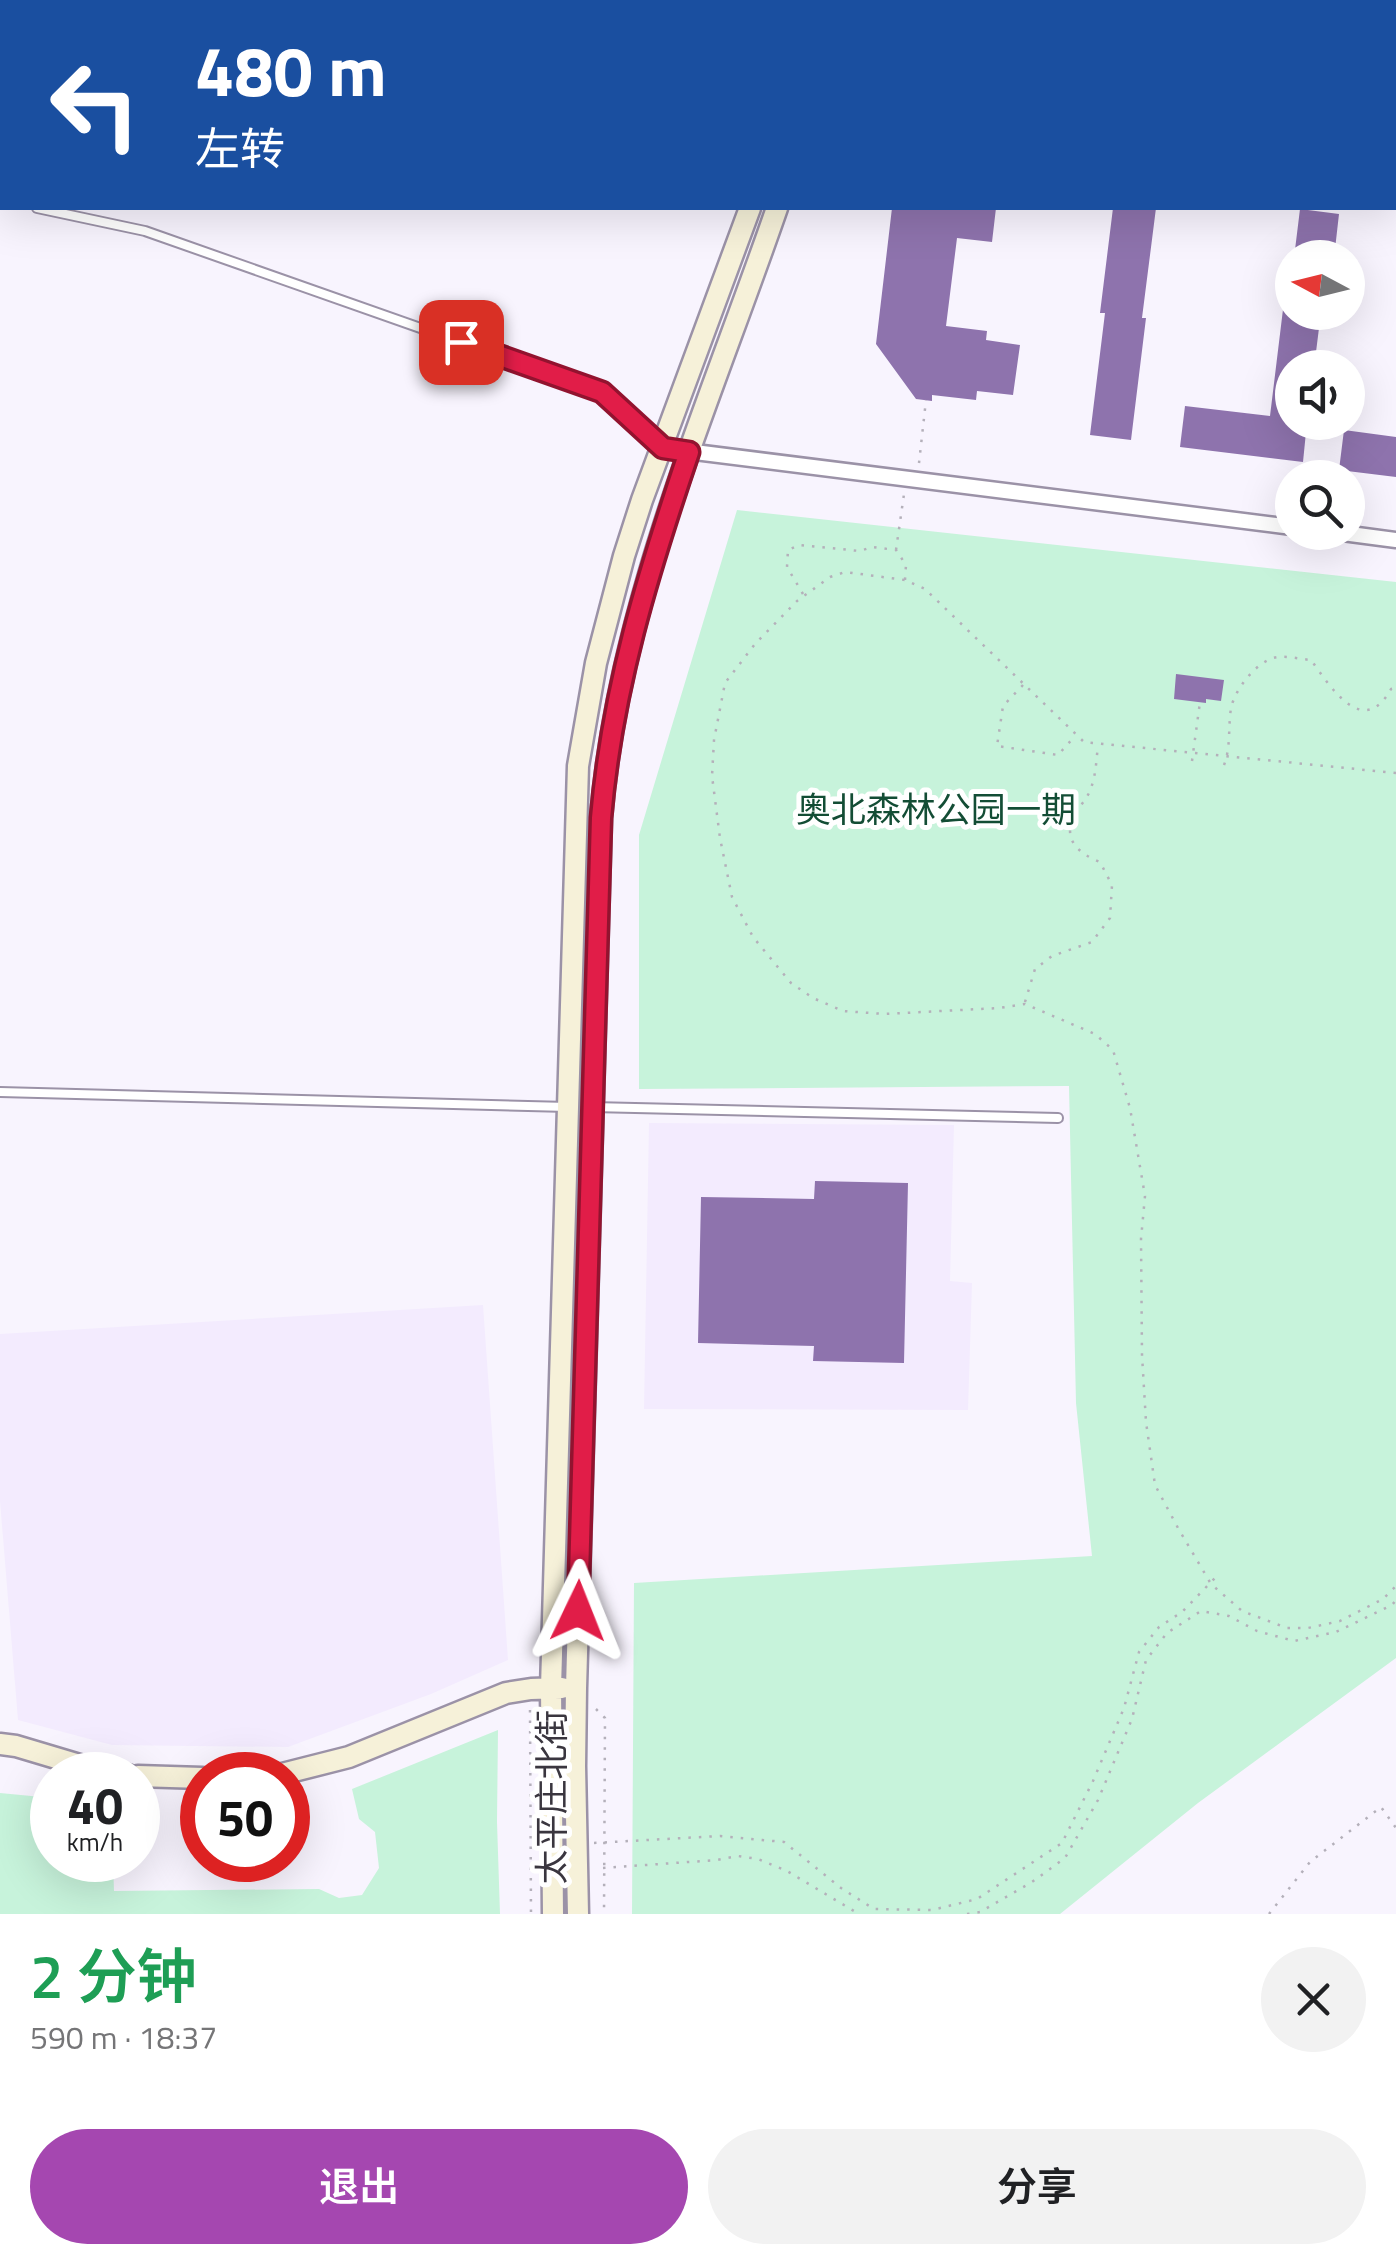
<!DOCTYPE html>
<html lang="zh">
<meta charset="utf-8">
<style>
body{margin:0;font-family:"Titillium Web","Noto Sans SC",sans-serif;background:#f2f2f2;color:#202124;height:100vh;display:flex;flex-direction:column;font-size:38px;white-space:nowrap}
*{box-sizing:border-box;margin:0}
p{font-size:32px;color:#757577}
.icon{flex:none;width:55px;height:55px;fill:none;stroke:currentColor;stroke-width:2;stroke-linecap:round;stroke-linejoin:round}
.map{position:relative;height:1914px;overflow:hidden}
.panel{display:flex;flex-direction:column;background:#fff;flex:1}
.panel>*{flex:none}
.hud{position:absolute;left:0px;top:0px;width:1398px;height:210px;box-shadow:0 10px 40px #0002;background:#1a4fa0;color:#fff;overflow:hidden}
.needle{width:65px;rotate:277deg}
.buttons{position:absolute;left:1275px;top:240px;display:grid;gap:20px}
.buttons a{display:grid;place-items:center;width:90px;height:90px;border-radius:50%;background:#fff;box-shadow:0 10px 40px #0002;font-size:50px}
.speed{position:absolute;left:30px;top:1752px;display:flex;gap:20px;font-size:50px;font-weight:700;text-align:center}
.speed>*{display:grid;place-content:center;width:130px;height:130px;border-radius:50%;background:#fff;box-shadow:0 10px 40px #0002;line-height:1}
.speed small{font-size:25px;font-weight:400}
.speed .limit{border:15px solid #d22;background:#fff;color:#111}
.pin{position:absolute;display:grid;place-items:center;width:85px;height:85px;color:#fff;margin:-42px;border-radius:20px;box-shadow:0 5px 15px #0006}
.me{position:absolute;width:110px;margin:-55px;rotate:2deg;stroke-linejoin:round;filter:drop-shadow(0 0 8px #0008)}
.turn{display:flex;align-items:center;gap:35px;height:210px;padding:0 30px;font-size:45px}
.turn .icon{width:130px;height:130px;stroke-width:2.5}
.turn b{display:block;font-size:70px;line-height:85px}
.round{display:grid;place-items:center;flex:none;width:105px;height:105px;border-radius:52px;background:#f2f2f2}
.summary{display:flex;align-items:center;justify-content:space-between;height:170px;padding:0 30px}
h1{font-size:60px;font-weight:600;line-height:75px;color:#1e9e55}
.button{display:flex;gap:20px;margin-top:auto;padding:20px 30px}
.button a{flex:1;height:115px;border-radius:60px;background:#a547b0;color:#fff;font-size:40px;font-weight:600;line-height:115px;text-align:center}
.button a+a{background:#f2f2f2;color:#202124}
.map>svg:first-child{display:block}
.built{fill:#f3ebfe}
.green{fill:#c7f3db}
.building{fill:#8e73ad}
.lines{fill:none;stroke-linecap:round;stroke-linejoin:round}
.lane-casing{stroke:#9b92a7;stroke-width:12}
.street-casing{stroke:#9b92a7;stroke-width:19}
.secondary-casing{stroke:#9b92a7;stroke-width:25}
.path{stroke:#b4b0ba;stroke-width:2.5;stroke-dasharray:2.5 8;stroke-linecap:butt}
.lane{stroke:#fff;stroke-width:8}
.street{stroke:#fff;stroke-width:14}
.secondary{stroke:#f6f1d9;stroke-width:20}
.route-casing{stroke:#92132f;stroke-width:25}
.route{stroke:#e11d48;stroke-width:18}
.labels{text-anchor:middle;stroke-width:10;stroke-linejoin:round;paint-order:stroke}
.park-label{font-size:35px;fill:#134d35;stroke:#fff}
.street-label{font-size:35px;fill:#3a363f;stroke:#fff}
</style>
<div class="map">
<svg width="1396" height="1914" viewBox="0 0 1396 1914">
<rect width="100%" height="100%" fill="#f8f4fe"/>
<path class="built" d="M649,1123L954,1125L950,1281L972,1283L968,1410L644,1409Z
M483,1305L508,1660L431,1694L288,1747L112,1745L18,1720L0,1501V1334Z"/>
<path class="green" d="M737,510L1396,582V1658L1198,1803L1060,1914H632L634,1583L1092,1556L1076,1403L1069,1086L639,1089V835Z
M498,1730L497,1822L500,1914H0V1793L52,1798V1860H113L114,1891L319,1889L339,1898L362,1895L379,1868L375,1832L359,1819L352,1789Z"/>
<path class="building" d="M892,208H996L992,242L957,238L946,326L987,331L986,340L1020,345L1013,395L977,391L976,400L932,395V401L916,399L876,344Z
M1113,208H1156L1142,318H1146L1131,440L1090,435L1105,313H1100Z
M1300,209L1339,214L1334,258H1294Z
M1285,293L1292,294V312H1321L1314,368H1292V422H1307L1303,462L1180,447L1185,406L1270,416Z
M1344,430L1396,437V477L1339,470Z
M1176,674L1224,680L1221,701L1206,699V703L1174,699Z
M815,1181L908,1183L904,1363L813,1361L814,1346L698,1343L701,1197L814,1199Z"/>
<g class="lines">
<g class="lane-casing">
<path id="lane" d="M0,199H2
M37,208L145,231L602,392L658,444
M0,1092L568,1107
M592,1107L1058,1118"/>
</g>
<g class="street-casing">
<path id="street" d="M663,448L1292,527
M1335,532L1396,540"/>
</g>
<g class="secondary-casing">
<path id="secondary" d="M812,2V0
M836,2L837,0
M0,1744L16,1746L83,1766L128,1775
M270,1775L282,1774L349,1757L506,1693L531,1689L562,1688
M138,1776L202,1778
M553,1914L551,1688L578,766L596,663L624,556L642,500L750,208
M578,1914L575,1766L576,1688L601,818C619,604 708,408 777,208"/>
</g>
<path class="path" d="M919,463L926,400
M896,550L904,494
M803,594L787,567L788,550L799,545L860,551L872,547L896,550L906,565L905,580
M1023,685L1003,706L997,746L1058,755L1075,736
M1192,761L1200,702
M1224,765C1231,747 1228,727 1231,708C1235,689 1258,659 1278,657C1289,656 1300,659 1311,660C1330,686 1363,740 1391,689L1396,688
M1396,773L1084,742L925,589L905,580L868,575L845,572L830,577L797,601L755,644L725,683L714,740L712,776L720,838L732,897L753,937L791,983L813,998L843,1011L884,1014L999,1008L1025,1004L1095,1034L1113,1050L1130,1108L1145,1196L1141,1239L1142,1355L1146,1422L1155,1485L1178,1528L1211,1584L1242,1611L1287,1628H1308L1340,1621L1383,1599L1396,1586
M1025,1002L1035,969L1052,956L1092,942L1110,918L1112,885L1100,862C1082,855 1064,842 1072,821C1075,811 1084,803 1089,793C1096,777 1096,763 1098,745
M596,1709L605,1718L604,1914
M530,1710L531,1914
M594,1843L720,1836L784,1842L841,1888L874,1909L932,1910L977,1899L1062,1843L1093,1781L1124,1708L1139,1652L1159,1627L1182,1612L1216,1577
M603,1868L717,1860L738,1856L758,1859L787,1871L859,1914
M967,1914L980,1912L1032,1882L1065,1858L1098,1800L1132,1719L1146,1660L1167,1633L1201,1611L1229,1616L1257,1631L1294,1641L1336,1632L1392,1605L1396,1600
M1269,1914L1310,1862L1381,1807L1396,1828"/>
<use href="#lane" class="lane"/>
<use href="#street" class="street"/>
<use href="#secondary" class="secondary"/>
</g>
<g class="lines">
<g class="route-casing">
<path id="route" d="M461,342L602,392L663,448L689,452C648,573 612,689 601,818L578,1611"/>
</g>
<use href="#route" class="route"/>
</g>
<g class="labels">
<g class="park-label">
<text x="936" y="822">奥北森林公园一期</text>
</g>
<g class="street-label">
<text transform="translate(552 1797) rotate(-90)" y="12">太平庄北街</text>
</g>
</g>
</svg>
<div class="buttons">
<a><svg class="needle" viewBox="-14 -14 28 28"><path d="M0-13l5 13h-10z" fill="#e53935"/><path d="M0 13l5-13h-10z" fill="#757577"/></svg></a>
<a><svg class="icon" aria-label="sound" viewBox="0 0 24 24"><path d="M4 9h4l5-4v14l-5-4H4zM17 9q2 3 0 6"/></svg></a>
<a><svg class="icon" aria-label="search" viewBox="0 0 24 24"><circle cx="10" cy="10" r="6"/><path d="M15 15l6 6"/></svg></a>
</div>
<div class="speed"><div>40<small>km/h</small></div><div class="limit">50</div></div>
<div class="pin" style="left:461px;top:342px;background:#d93025"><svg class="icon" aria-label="arrive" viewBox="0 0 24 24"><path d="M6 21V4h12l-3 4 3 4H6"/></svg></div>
<svg class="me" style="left:578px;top:1611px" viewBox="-20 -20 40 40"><path d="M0-17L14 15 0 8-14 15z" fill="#e11d48" stroke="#fff" stroke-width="4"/></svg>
<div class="hud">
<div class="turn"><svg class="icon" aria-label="left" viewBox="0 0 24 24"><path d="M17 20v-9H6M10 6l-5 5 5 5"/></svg><div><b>480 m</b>左转</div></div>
</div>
</div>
<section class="panel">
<div class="summary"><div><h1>2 分钟</h1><p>590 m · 18:37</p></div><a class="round"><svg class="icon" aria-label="close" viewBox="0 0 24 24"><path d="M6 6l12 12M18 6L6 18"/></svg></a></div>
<div class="button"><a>退出</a><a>分享</a></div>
</section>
